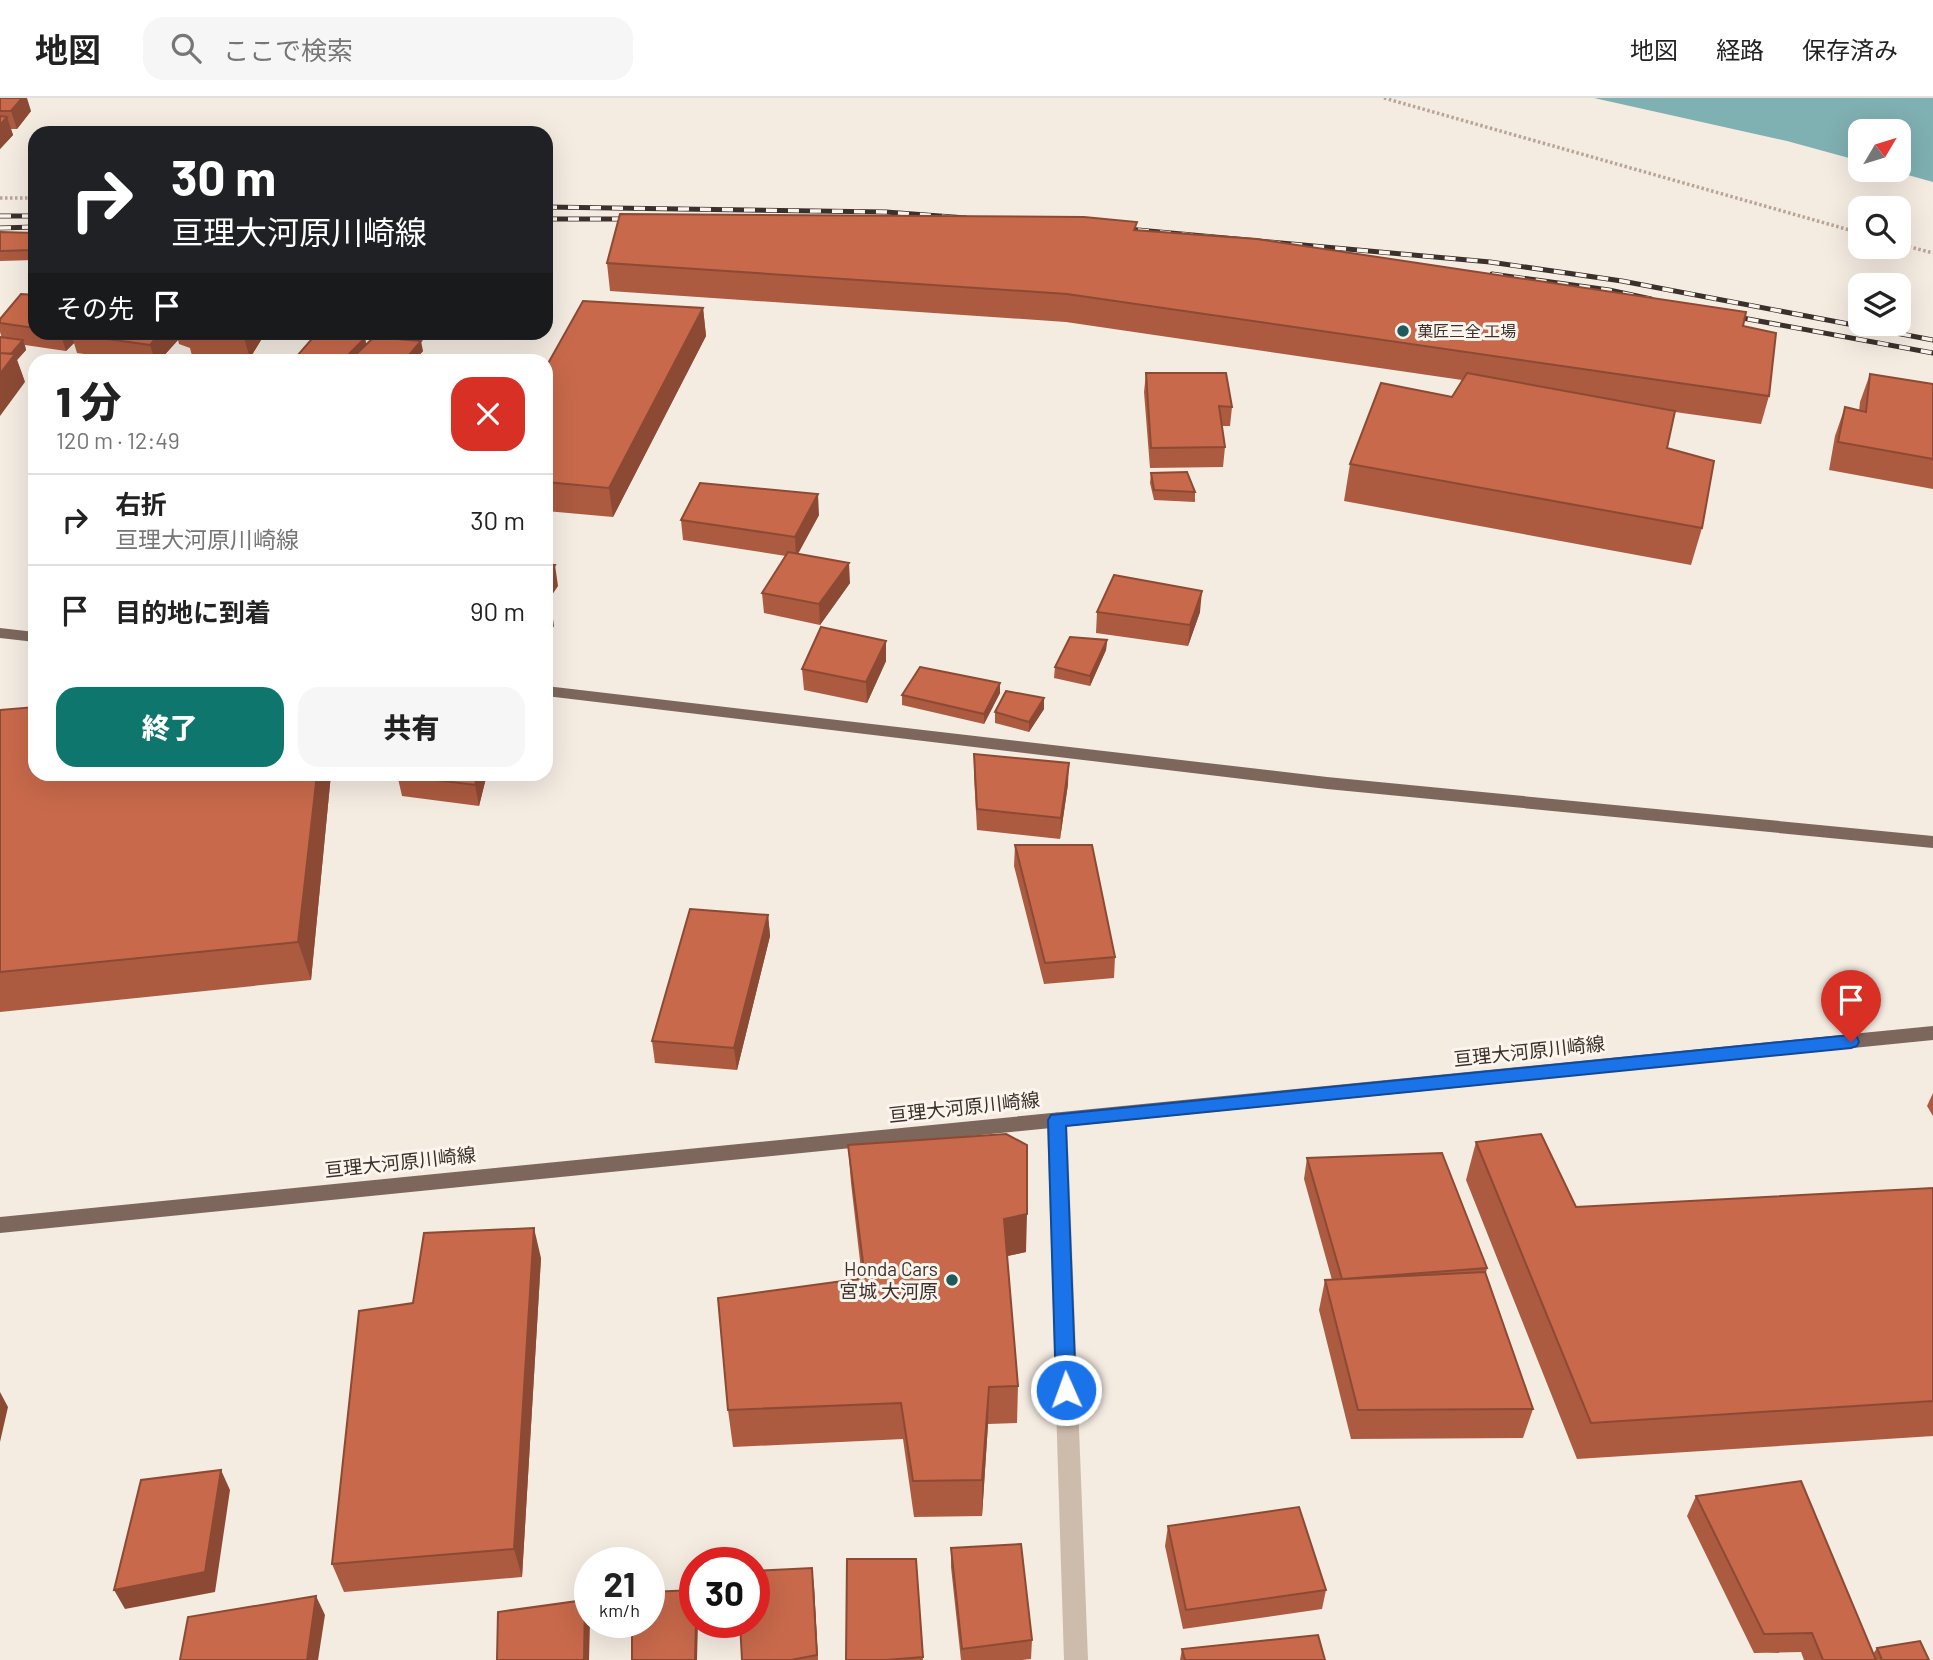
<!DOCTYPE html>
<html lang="ja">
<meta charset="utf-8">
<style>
body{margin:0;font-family:Barlow,"Noto Sans JP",sans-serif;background:#f6f6f6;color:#222;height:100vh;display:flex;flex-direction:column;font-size:26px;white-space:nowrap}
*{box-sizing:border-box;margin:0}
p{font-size:23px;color:#767676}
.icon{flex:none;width:38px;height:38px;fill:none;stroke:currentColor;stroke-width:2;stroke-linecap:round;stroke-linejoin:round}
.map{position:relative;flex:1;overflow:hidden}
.drawer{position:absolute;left:28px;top:256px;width:525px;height:427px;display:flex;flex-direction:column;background:#fff;border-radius:21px;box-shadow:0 7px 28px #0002}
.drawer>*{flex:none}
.guide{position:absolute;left:28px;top:28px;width:525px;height:214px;border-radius:21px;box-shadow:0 7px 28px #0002;background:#202124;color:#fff;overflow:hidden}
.needle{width:46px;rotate:52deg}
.tools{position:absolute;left:1848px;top:21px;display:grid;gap:14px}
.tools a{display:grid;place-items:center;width:63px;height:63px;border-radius:14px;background:#fff;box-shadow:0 7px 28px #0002;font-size:35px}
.speed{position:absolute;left:574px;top:1449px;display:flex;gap:14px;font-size:35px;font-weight:700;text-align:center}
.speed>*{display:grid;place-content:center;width:91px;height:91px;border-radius:50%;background:#fff;box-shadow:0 7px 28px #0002;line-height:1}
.speed small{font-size:18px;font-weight:400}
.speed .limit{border:10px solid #d22;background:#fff;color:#111}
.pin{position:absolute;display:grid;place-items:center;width:60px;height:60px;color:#fff;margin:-72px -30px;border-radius:50% 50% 50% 0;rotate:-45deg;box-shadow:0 0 7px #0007}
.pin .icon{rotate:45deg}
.me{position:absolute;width:77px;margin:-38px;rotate:358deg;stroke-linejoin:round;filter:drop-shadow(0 0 5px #0008)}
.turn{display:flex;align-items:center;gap:24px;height:147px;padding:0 28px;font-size:32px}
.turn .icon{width:91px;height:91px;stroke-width:2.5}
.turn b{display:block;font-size:49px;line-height:60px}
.then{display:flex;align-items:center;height:66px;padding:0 28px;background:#0003;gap:14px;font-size:26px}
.round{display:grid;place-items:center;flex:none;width:74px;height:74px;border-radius:21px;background:#f6f6f6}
.summary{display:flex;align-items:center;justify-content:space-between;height:119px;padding:0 28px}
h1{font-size:42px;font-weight:800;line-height:52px}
.cta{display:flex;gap:14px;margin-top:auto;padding:14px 28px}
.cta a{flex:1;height:80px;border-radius:21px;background:#0f766e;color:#fff;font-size:28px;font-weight:800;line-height:80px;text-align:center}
.cta a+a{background:#f6f6f6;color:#222}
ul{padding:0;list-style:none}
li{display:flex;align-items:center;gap:21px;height:91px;padding:0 28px;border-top:2px solid #e0e0e0}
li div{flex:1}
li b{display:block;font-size:26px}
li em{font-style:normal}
header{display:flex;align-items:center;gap:42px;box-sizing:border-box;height:98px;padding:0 35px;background:#fff;border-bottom:2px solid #e0e0e0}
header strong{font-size:33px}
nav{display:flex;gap:38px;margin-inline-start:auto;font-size:24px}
.search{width:490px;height:63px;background:#f6f6f6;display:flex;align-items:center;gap:18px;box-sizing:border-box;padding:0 24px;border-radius:21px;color:#767676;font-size:26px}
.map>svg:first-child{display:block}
.water{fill:#7fb0b2}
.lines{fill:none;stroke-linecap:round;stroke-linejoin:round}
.path{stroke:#b9a596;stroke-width:3.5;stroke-dasharray:2.5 2.5;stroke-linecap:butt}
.street{fill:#cdbbac;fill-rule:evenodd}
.primary{fill:#7d675c;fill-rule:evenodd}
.rail-casing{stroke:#3b302b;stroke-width:5}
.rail{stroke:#fbf5ee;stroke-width:3.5;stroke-dasharray:11;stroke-linecap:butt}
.wall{fill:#ac5a40}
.shaded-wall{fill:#8c4a34}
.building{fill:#c8694b;stroke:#8c4a34;stroke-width:2}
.route{fill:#1a73e8;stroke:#114b97;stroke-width:2}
.poi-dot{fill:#1f5a5e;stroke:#fbf5ee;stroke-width:2.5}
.labels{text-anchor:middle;stroke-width:6;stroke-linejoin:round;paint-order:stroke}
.far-poi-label{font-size:16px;fill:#3b302b;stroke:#fbf5ee;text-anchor:start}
.street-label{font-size:19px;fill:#3b302b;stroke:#fbf5ee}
.poi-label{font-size:19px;fill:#3b302b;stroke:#fbf5ee;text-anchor:end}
</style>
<header>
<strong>地図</strong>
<div class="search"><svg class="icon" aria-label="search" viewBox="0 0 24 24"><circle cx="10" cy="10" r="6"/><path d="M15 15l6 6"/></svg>ここで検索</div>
<nav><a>地図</a><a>経路</a><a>保存済み</a></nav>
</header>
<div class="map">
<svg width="1933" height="1562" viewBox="0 0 1933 1562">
<rect width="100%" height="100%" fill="#f4ebe1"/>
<path class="water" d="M1594,0H1933V84L1890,72H1899V33H1860V63L1787,43Z"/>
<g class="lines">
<path class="path" d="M1384,0L1860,135
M0,100H35
M1899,146L1933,155"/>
<path class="street" d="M1057,1014L1064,1017L1067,1022L1088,1562H1064L1047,1022L1050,1017Z"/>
<path class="primary" d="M0,530L35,534V544L0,540Z
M546,588L1327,679L1933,738V750L1327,691L546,598Z
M1933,928V942L0,1135V1119Z"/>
<g class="rail-casing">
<path id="rail" d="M546,109L886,114L966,120
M0,118H35
M546,121H637
M0,130L35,129
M1116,130L1490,164L1622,183L1933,242
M1492,176L1609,192L1651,201
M1726,217L1933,255"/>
</g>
<use href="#rail" class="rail"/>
</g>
<path class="wall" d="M0,0L31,13L17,31H11L13,37L0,51Z
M1136,133L1743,228L1769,298L1761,326L1675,314L1667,350L1702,430L1691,467L1344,403L1350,366L1452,299L1462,282L1066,224L610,193L607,165Z
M0,134L35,135V162L0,163Z
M35,197V234H266L250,260L192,258L190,250L179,246L178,242L160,262H128L77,255L74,245L66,253L25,247L26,252L17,262L25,284L2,240L0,234V221Z
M703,210L706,238L613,419L546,413V269Z
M365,240L366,246L423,253L415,262H298L297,258Z
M1146,275L1232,309L1230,328H1222L1225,349L1223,369L1150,370L1144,294Z
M1870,276L1933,286V391L1829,372L1835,338L1845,309L1859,313L1860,304Z
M1151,375L1195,394V404L1154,402L1150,385Z
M819,417L798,456L850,485L820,527L764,515L762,495L786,458L683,442L681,422Z
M1097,514H1200L1188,548L1096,535Z
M1107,542L1106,552L1090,588L1054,580L1055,569Z
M886,543V563L867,605L804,592L802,571Z
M1000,585V595L984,626L902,607V597Z
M1044,611L1029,634L995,625V614Z
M0,612L35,676H331L311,882L0,914Z
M974,656L1068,686L1060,741L977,732L974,677Z
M397,676H487L479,708L402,698Z
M1015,747L1115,859L1114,880L1044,886L1014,768Z
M768,817L770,838L737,972L655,965L652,943Z
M1933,995V1018L1927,1008Z
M1476,1044L1576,1109L1933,1090V1338L1577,1361L1466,1082Z
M848,1047L1026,1154L1007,1158L1018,1288L1017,1325L988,1326L982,1418L914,1419L903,1341L733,1349L728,1312L862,1180L851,1085Z
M1307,1060L1487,1170L1486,1175L1533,1311L1523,1340L1351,1341L1319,1212L1325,1182H1332L1304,1081Z
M541,1160L522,1479L344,1494L332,1466Z
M1696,1398L1873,1556L1877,1550L1929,1562H1804L1801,1554L1754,1555L1687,1418Z
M1168,1428L1326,1492L1322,1511L1183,1531L1165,1448Z
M951,1450L1032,1542L1031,1561L1022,1562H961L951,1469Z
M916,1461L923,1562H846Z
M814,1489L818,1562H742Z
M1182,1551L1325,1562H1180Z"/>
<path class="shaded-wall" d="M22,0H27L31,13L17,31L11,13Z
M7,19L13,37L0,51V27Z
M703,210L706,238L613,419L609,390Z
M60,234H83L71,236L74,245L66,253Z
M161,234H176L178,242L160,262H155L150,247Z
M248,234H266L250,260L244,240Z
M365,240L367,250L355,262H345V260Z
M23,242L26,252L17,262L25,284L0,318V276L3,264Z
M421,243L423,253L415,262H405Z
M818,396L819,417L796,459L795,439Z
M849,465L850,485L820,527L819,506Z
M555,467L558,488L546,506V481Z
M1202,493L1200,514L1188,548L1190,527Z
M551,507L554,528L546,543V515Z
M1107,542L1106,552L1090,588V578Z
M886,543V563L867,605L866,584Z
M1000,585V595L984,626V616Z
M1044,600V611L1029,634V624Z
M1069,665L1068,686L1060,741L1061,720Z
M317,676H331L311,882L298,844Z
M478,676H487L479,708L475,687Z
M768,817L770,838L737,972L734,950Z
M1027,1116L1026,1154L1003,1159L1004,1121Z
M534,1130L541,1160L522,1479L514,1451Z
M989,1289L988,1326L982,1418V1382Z
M0,1294L8,1309L0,1344Z
M221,1372L230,1392L215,1494L125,1511L114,1492Z
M812,1470L814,1489L818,1562L817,1557Z
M316,1498L325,1517L318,1562H307Z
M585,1502L590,1524L589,1562H584Z
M696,1524H698L697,1562H695Z"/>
<path class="building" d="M0,0H22L11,13H0Z
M0,18L7,19L0,27Z
M620,116L1084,119L1137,124L1134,132L1257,141L1746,214L1743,228L1776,235L1769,298L1067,196L607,165Z
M0,134L35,135V152L0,153Z
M21,196L35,197V230L0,225V221Z
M583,203L703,210L609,390L546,384V269Z
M72,234H161L150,247L71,236Z
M185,234H248L244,240L187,239Z
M317,235L365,240L345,260L297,258Z
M0,239L23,242L11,256L0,255Z
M374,239L421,243L405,262H350Z
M0,255L15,256L0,276Z
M1146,275H1226L1232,309L1219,308L1225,349L1151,350Z
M1467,275L1675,313L1667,350L1714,363L1702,430L1350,366L1381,285L1452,299Z
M1870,276L1933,286V361L1838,344L1845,309L1866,314Z
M1187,374L1195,394L1154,392L1151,375Z
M700,385L818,396L795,439L681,422Z
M788,454L849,465L819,506L762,495Z
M546,466L555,467L546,481Z
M1114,477L1202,493L1190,527L1097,514Z
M546,504L551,507L546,515Z
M821,529L886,543L866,584L802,571Z
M1070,539L1107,542L1090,578L1055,569Z
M920,569L1000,585L984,616L902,597Z
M1006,593L1044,600L1029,624L995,614Z
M35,609V676H317L298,844L0,874V612Z
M974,656L1069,665L1061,720L977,711Z
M397,676H478L475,687L396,677Z
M1015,747H1092L1115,859L1045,865Z
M690,811L768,817L734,950L652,943Z
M1006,1036L1027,1047V1116L1004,1121L1018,1288L989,1289L982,1382L913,1383L901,1305L728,1312L718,1200L865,1180L848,1047Z
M1541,1036L1576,1109L1933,1090V1303L1591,1325L1476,1044Z
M1442,1055L1487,1170L1342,1181L1307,1060Z
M534,1130L514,1451L332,1466L359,1213L413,1205L424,1135Z
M1485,1174L1533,1311L1358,1312L1325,1182Z
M221,1372L205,1474L114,1492L141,1382Z
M1801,1383L1876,1562H1823L1812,1535L1764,1536L1696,1398Z
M1299,1409L1326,1492L1186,1512L1168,1428Z
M1021,1446L1032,1542L962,1551L951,1450Z
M847,1461H916L923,1559L886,1562H846Z
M812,1470L817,1557L791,1562H742L740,1524H754V1473Z
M695,1492V1524H696L695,1562H632V1524H649V1494Z
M316,1498L307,1562H180L188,1519Z
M585,1502L584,1562H497L498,1514Z
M1318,1537L1325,1562H1185L1182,1551Z
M1920,1543L1929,1562H1882L1877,1550Z"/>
<path class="route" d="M1851,937L1857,939L1859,944L1857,948L1851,950L1066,1028L1076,1292L1073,1298L1066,1301L1059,1298L1056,1292L1048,1022L1051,1017Z"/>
<g class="poi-dot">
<circle cx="1403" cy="233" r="7"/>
<circle cx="952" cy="1182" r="7"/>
</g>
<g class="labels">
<g class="far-poi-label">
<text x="1417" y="239">菓匠三全 工場</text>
</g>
<g class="street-label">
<text transform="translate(1529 953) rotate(-6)" y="7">亘理大河原川崎線</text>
<text transform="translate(964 1009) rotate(-6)" y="7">亘理大河原川崎線</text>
<text transform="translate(400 1064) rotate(-6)" y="7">亘理大河原川崎線</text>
</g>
<g class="poi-label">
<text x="938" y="1178">Honda Cars<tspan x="938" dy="22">宮城 大河原</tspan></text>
</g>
</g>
</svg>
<div class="tools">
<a><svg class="needle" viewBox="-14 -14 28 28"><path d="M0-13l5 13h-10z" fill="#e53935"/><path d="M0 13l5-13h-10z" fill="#767676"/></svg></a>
<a><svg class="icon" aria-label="search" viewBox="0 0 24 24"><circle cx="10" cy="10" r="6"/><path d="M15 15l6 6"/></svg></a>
<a><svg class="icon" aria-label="layers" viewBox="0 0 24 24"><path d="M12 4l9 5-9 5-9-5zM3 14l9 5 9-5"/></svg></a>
</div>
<div class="speed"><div>21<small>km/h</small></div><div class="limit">30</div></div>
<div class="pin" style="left:1851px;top:944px;background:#d93025"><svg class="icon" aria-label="arrive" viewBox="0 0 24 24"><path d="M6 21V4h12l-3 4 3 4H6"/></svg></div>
<svg class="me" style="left:1066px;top:1292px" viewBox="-20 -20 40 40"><circle r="17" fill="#1a73e8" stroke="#fff" stroke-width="3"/><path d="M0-11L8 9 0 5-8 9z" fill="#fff"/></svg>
<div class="guide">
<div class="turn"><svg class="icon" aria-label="right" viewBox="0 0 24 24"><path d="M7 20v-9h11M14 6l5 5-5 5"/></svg><div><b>30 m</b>亘理大河原川崎線</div></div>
<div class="then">その先<svg class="icon" aria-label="arrive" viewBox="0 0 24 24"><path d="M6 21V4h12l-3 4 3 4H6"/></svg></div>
</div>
<section class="drawer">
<div class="summary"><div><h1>1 分</h1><p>120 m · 12:49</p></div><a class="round" style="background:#d93025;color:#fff"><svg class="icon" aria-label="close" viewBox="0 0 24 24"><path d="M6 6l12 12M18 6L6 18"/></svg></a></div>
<ul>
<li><svg class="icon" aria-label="right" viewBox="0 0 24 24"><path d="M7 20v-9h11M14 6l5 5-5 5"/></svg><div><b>右折</b><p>亘理大河原川崎線</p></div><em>30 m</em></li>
<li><svg class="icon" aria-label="arrive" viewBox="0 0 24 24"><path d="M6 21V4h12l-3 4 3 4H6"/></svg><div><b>目的地に到着</b></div><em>90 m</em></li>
</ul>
<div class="cta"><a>終了</a><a>共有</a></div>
</section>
</div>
